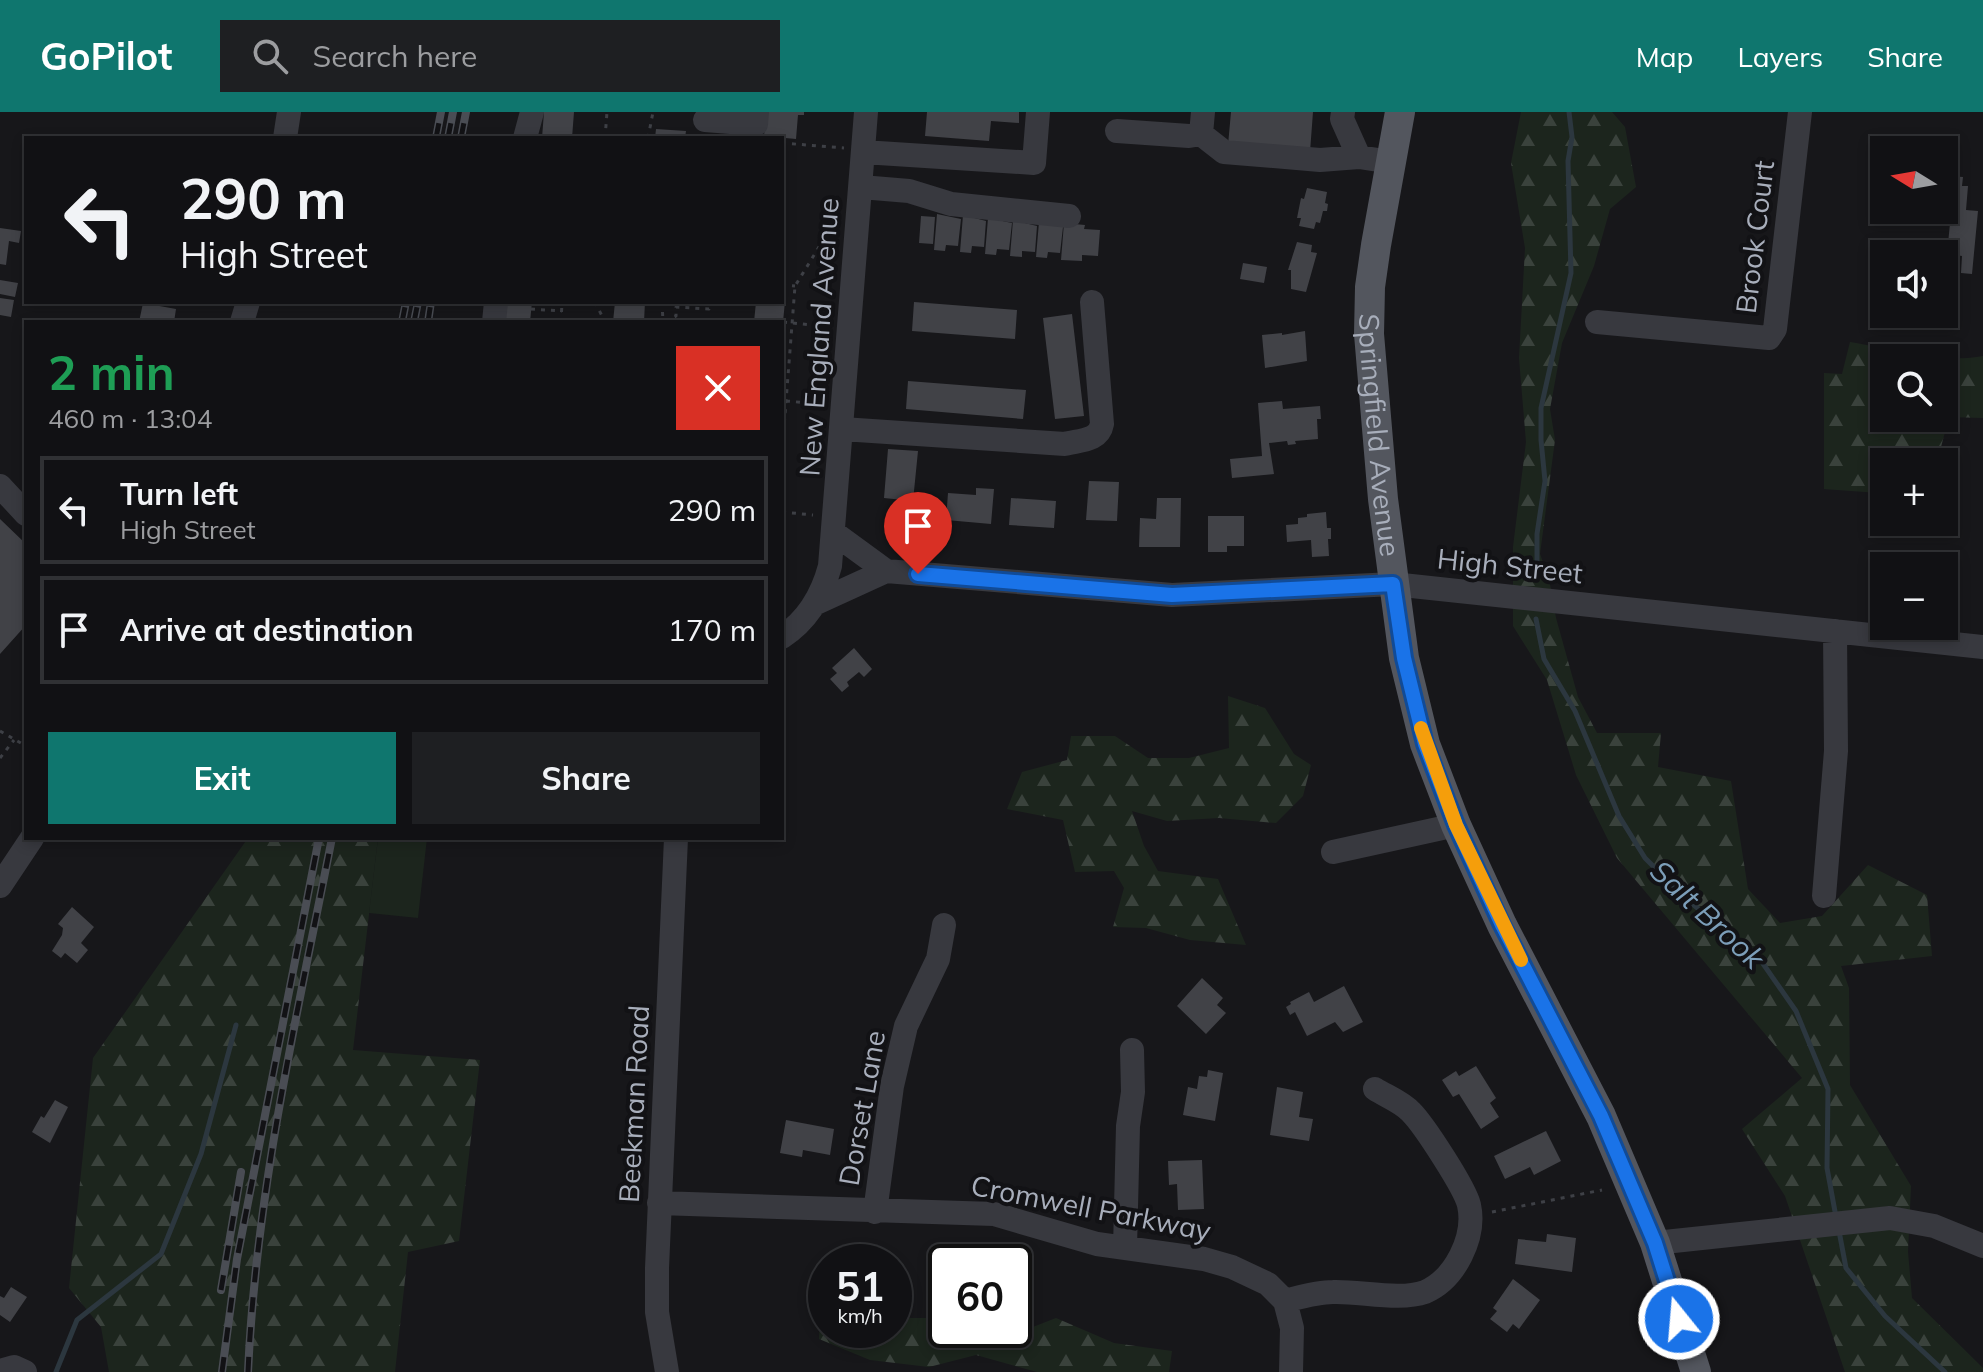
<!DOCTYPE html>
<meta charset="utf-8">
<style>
body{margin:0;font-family:Mulish,sans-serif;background:#1e1f22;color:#f1f3f6;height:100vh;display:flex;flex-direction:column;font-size:30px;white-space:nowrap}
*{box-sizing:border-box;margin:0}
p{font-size:26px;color:#9c9da0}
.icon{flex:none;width:44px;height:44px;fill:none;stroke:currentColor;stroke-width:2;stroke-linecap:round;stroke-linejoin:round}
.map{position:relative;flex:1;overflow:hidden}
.drawer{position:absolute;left:24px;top:208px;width:760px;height:520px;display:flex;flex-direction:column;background:#111114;border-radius:0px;box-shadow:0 4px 12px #0003,0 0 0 2px #303134}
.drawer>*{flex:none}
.top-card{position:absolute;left:24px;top:24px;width:760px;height:168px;border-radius:0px;box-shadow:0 4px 12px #0003,0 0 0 2px #303134;background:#111114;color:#f1f3f6;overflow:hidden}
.needle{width:52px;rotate:281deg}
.controls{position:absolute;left:1870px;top:24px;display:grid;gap:16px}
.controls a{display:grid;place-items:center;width:88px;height:88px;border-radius:0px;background:#111114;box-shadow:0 4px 12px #0003,0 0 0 2px #303134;font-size:40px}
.speed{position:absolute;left:808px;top:1132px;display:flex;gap:16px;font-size:40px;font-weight:700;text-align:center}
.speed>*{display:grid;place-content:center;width:104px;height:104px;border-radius:50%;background:#111114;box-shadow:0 4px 12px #0003,0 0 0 2px #303134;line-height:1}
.speed small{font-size:20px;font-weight:400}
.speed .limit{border:4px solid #111;border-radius:12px;background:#fff;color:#111}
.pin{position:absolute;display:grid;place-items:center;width:68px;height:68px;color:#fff;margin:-82px -34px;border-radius:50% 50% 50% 0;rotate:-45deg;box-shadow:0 0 8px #0007}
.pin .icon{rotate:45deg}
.me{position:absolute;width:88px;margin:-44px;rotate:343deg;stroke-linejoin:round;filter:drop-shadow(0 0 6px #0008)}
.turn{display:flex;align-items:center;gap:28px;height:168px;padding:0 24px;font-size:36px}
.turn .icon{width:104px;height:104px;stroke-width:2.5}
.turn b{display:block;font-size:56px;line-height:68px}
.round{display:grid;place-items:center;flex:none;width:84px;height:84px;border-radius:0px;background:#1e1f22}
.overview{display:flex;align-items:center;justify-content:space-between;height:136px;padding:0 24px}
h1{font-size:48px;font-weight:700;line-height:60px;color:#1e9e55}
.action{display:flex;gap:16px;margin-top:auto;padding:16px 24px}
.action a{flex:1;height:92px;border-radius:0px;background:#0f766e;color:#fff;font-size:32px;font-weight:700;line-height:92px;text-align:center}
.action a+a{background:#1e1f22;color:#f1f3f6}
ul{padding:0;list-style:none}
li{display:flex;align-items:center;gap:24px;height:108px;margin:0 16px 12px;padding:0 8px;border:4px solid #303134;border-radius:0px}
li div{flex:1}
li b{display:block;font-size:30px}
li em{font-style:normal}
header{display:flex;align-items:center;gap:48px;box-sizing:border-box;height:112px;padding:0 40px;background:#0f766e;color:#fff}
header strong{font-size:38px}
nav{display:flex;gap:44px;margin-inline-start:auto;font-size:28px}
.search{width:560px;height:72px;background:#1e1f22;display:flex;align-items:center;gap:20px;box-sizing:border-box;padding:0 28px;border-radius:0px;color:#9c9da0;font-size:30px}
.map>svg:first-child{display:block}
.forest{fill:url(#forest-firs);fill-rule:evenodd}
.garden{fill:#1c251d}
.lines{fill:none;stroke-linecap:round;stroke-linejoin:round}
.stream{stroke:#2c373f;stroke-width:5}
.building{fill:#414247}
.path{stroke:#3e4046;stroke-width:3;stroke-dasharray:4 6;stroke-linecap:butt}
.minor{stroke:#38393f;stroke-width:24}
.major{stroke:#53565e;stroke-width:30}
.rail-casing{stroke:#4a4d54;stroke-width:8}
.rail{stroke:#121215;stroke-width:5;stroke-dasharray:15;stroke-linecap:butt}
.route-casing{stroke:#114b97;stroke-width:20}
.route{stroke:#1a73e8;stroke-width:14}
.slow{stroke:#f59e0b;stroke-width:14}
.labels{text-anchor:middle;stroke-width:8;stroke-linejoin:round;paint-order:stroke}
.street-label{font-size:28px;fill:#a8aebb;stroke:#121215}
.water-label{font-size:30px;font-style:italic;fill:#7c9eb9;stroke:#121215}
</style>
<header>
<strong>GoPilot</strong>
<div class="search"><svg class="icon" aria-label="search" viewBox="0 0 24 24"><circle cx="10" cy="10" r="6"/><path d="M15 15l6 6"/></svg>Search here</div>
<nav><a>Map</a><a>Layers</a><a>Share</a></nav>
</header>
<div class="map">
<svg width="1983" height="1260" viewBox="0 0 1983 1260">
<defs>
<pattern id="forest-firs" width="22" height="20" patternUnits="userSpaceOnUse" patternTransform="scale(2)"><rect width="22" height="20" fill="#1c251d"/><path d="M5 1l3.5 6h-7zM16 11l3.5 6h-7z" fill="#3a423c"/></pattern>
</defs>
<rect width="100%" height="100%" fill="#17171a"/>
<path class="forest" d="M1521,0H1612L1625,15L1636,75L1610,97L1594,154L1562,231L1550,297L1555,328L1540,442L1549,467L1556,506L1578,585L1597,621H1661L1658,655L1731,669L1748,777L1780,811L1822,804L1868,753L1927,783L1932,844L1841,854L1849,876L1850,973L1911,1074L1908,1140L1912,1186L1983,1256V1260H1845L1785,1084L1742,1017L1802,966L1617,746L1576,663L1547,568L1513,514V435L1526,330L1519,246L1525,136L1511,51Z
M1850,230C1890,237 1943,252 1983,244V306L1949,305L1937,350H1884V406L1879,381L1824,377V261L1842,262ZM1884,246H1944V306H1884Z
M1228,584L1265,596L1294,642L1311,653L1303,684L1276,711L1219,706L1167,709L1132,699L1144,734L1158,759L1218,767L1246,833L1190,828L1146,816L1113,815L1124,776L1114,759L1075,760L1063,708L1007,697L1022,660L1067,648L1071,624H1115L1148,646H1189L1229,636Z
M248,726H378L353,938L480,948L459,1129L408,1140L395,1260H109L101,1215L69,1176L93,946Z
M820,1195L826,1196V1218H894V1206H946V1218L1020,1220L1056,1206L1114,1231L1172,1239L1169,1260H1037L976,1243L929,1255L870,1248L819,1227Z"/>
<path class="garden" d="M378,726H427L418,806L369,801Z"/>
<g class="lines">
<path class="stream" d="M1537,463V422L1545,369L1541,328V296L1571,161L1568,49L1572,25L1569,0
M1536,507L1544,547L1575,599L1619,704L1645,746L1686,787L1757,843L1796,899L1828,977L1827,1056L1836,1105
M1839,1119L1846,1156L1885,1204L1945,1260
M56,1260L77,1208L161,1142L201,1042L236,913"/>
</g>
<path class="building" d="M544,0H574L572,26H542Z
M766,0H804V3H798L796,27L764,24Z
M927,0H1019V11L991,9L989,29L925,24Z
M1231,0H1313L1310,40L1228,33Z
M656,17L686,19L685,26H655Z
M1949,64L1963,65L1962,74H1968L1966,98L1978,99L1972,162L1961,161L1962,144L1947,142L1951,101L1944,100V72L1949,73Z
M1307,76L1327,80L1325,91L1328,92L1327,99H1323L1320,111L1316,110L1314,117L1299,114L1301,106H1297L1301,86L1304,87Z
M937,102L961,107L958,134L946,133L945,139L934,138Z
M963,103L986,109L984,135L972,134L971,141L960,140Z
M921,104L935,105L933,132L919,131Z
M988,106L1012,111L1009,138L997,137L996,143L985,142Z
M1013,108L1037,114L1035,140L1022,139V145L1010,144Z
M1039,110L1063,115L1060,141L1048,140L1047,146L1036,145Z
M1064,111L1085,113L1084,117L1100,118L1098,144L1082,143V149L1061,148Z
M0,116L21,119L19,131L9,129L6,153L0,152Z
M1297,130L1312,133L1311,140L1317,141L1306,180L1291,177V158H1288Z
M1243,151L1267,155L1264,171L1240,167Z
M0,168L18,171L15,185L0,182Z
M782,179H786L783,210H754L756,190H782Z
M0,186L14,188L11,205L0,203Z
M505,190H532L530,210H504Z
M615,190H645L644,210H613Z
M679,190H706V194L679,192Z
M914,190L1017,198L1015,227L912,219Z
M143,191L176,197L174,210H139Z
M1072,202L1084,304L1055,307L1043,206Z
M1305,219L1307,249L1265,256L1262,223L1282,221V223Z
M908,269L1026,278L1023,307L906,297Z
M1282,289L1283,297L1320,294L1321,307H1317L1318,327L1295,329L1296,332L1288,333L1287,329L1269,331L1274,362L1232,366L1230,347L1262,344L1258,291Z
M888,337L918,339L913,389L884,386Z
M1089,369L1119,370L1117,409L1086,408Z
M976,376L994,377L991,412L946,408L948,381L976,383Z
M1011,386L1056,389L1054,416L1009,413Z
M1157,386H1181L1180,435H1139L1140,406L1156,407Z
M1326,400L1327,416H1331V427H1328L1329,444L1312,445L1311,428L1287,430L1286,413L1298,412V406L1307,405V402Z
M1208,404H1244V434H1227V440H1208Z
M0,407L26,432V513L0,542Z
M854,536L872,557L864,565L859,560L847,570L849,574L842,580L830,567L837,561L832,556Z
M72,795L94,815L81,831L88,838L77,851L65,841L61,846L52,839L62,823L63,816L58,812Z
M1202,866L1223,886L1217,893L1226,901L1206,922L1177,894Z
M1344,874L1363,910L1343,920L1335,910L1307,924L1295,900L1290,903L1286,895L1291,892L1290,890L1309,880L1314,890Z
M1476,954L1496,986L1490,991L1499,1005L1481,1017L1459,982L1453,985L1442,968L1456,959L1459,964Z
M1208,958L1223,961L1215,1009L1183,1003L1188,975L1197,977L1199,964L1207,965Z
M1277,975L1303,980L1299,1005L1313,1007L1309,1029L1270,1023Z
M55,988L68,995L50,1031L32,1020L41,1004L44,1006Z
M786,1008L834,1017L830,1043L803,1038L802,1045L780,1041Z
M1546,1019L1561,1049L1534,1063L1530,1055L1505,1067L1494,1044Z
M1202,1048L1204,1097L1178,1098L1177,1072L1169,1073L1168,1049Z
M1547,1122L1576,1126L1572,1160L1515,1152L1518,1127L1546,1130Z
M1513,1167L1540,1188L1519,1217L1513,1212L1507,1220L1490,1207L1497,1199L1493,1196Z
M11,1175L27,1185L10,1210L0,1203V1184L4,1186Z"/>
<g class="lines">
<path class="path" d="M605,26L607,0
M648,26L653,0
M782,31L844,36
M782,173L795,174
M595,190L605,210
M662,190L663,210
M531,197L562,199
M561,210L562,190
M666,210L676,204V195L709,197L711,190
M783,210L830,215
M786,289L820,292
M782,341L795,174L835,109
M782,400L813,403
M0,619L26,634
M0,646L14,628
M1492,1100L1602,1078"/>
<path class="minor" d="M1203,0L1201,22L1224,40L1320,48L1359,45L1391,50
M1343,0L1342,7L1359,45
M705,8L756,12L757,0
M1117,19L1189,24L1201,22
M285,26L289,0
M525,26L532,0
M863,40L1034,51L1038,0
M861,75L909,79L951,92L1069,104
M242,210L248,190
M494,210L496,190
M1597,210L1769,226L1775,217L1800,0
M842,317L1065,332C1080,328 1099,329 1102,312L1092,190
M0,374L26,402
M834,421L886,459L1172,483L1393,472L1983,535
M816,491L886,459
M782,525C808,508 822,484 830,454L866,0
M1333,740L1456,713
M0,774L32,726
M1824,784L1836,639L1835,519
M659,1091L994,1102L1097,1132L1204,1147L1232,1155L1268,1172L1285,1189L1292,1216L1291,1260
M875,1100L892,974L906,914L938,847L944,813
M1655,1131L1890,1106L1934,1114L1983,1134
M1125,1136L1128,1014L1133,980L1132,938
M1285,1189C1301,1185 1317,1180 1333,1180C1360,1179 1400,1189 1425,1180C1455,1167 1476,1125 1469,1093C1465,1076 1424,1013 1411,1000C1402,990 1386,984 1375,977
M0,1259L14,1255L25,1260
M667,1260L657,1200V1156L676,726"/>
<path class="major" id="s1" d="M1400,0L1376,133L1370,175L1369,222L1383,387L1404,546L1425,632L1456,713L1502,813L1601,1004L1655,1131L1696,1260"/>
<g class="rail-casing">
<path id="rail" d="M436,26L441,0
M448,26L453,0
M461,26L466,0
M402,210L406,190
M414,210L418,190
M428,210L431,190
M221,1178L241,1060
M222,1260L237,1147L319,726
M248,1260C256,1079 297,903 332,726"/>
</g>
<use href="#rail" class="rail"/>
</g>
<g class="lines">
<g class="route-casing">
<path id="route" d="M918,462L1172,483L1393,472L1404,546L1425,632L1456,713L1502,813L1601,1004L1655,1131L1679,1207"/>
</g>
<use href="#route" class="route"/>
<path class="slow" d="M1421,616L1456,713L1521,848"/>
</g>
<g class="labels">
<g class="street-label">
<text transform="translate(1755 125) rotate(-83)" y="10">Brook Court</text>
<text transform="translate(819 225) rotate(-86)" y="10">New England Avenue</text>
<text dy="10" stroke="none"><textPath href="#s1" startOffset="326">Springfield Avenue</textPath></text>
<text transform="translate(1510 454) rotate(6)" y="10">High Street</text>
<text transform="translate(634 992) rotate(-87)" y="10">Beekman Road</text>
<text transform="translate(862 996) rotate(-80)" y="10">Dorset Lane</text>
<text transform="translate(1091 1096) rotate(11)" y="10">Cromwell Parkway</text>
</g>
<g class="water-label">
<text transform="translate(1707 803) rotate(43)" y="10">Salt Brook</text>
</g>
</g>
</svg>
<div class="controls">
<a><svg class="needle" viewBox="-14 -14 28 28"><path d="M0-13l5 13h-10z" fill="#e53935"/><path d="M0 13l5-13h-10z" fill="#9c9da0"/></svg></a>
<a><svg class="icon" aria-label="sound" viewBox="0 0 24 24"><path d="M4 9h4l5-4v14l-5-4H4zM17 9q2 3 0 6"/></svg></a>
<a><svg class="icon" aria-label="search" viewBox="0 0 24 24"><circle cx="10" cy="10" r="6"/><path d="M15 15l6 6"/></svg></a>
<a>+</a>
<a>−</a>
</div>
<div class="speed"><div>51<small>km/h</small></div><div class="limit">60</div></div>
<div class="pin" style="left:918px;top:462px;background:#d93025"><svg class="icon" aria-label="arrive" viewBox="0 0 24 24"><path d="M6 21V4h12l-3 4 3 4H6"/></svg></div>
<svg class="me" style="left:1679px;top:1207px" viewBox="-20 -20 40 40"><circle r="17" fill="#1a73e8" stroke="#fff" stroke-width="3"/><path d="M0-11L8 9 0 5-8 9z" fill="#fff"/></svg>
<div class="top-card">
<div class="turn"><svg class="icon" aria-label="left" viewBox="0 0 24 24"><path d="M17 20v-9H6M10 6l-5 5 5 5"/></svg><div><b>290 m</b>High Street</div></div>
</div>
<section class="drawer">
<div class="overview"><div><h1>2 min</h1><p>460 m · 13:04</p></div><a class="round" style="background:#d93025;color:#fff"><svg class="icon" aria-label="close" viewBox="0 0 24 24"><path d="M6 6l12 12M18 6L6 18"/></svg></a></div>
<ul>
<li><svg class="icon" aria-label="left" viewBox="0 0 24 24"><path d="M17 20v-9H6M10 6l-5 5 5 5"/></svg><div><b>Turn left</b><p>High Street</p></div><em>290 m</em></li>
<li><svg class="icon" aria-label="arrive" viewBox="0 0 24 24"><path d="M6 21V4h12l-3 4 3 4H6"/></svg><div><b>Arrive at destination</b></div><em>170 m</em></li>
</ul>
<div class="action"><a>Exit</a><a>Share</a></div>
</section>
</div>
